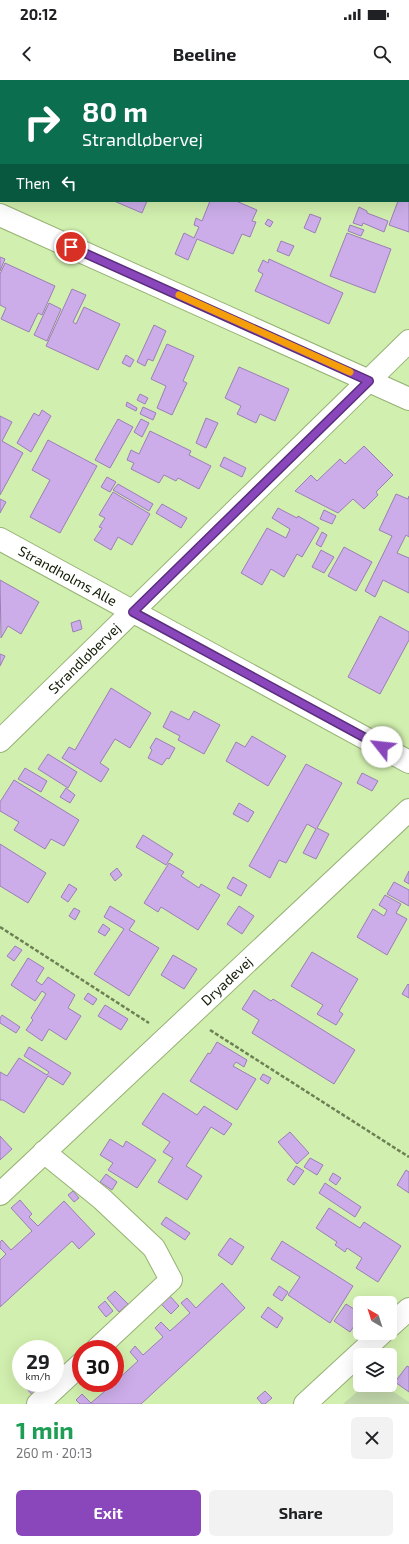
<!DOCTYPE html>
<meta charset="utf-8">
<style>
body{margin:0;font-family:"Exo 2",sans-serif;background:#f2f2f2;color:#202124;height:100vh;display:flex;flex-direction:column;font-size:15px;white-space:nowrap}
*{box-sizing:border-box;margin:0}
p{font-size:13px;color:#757577}
.icon{flex:none;width:22px;height:22px;fill:none;stroke:currentColor;stroke-width:2;stroke-linecap:round;stroke-linejoin:round}
.map{position:relative;height:1324px;overflow:hidden}
.details{display:flex;flex-direction:column;background:#fff;flex:1}
.details>*{flex:none}
.banner{position:absolute;left:0px;top:0px;width:409px;height:122px;box-shadow:0 4px 16px #0002;background:#0b6e4f;color:#fff;overflow:hidden}
.needle{width:26px;rotate:321deg}
.controls{position:absolute;left:353px;top:1216px;display:grid;gap:8px}
.controls a{display:grid;place-items:center;width:44px;height:44px;border-radius:6px;background:#fff;box-shadow:0 4px 16px #0002;font-size:20px}
.speed{position:absolute;left:12px;top:1260px;display:flex;gap:8px;font-size:20px;font-weight:700;text-align:center}
.speed>*{display:grid;place-content:center;width:52px;height:52px;border-radius:50%;background:#fff;box-shadow:0 4px 16px #0002;line-height:1}
.speed small{font-size:10px;font-weight:400}
.speed .limit{border:6px solid #d22;background:#fff;color:#111}
.pin{position:absolute;display:grid;place-items:center;width:34px;height:34px;color:#fff;margin:-17px;border:2px solid #fff;border-radius:50%;box-shadow:0 1px 4px #0007}
.me{position:absolute;width:44px;margin:-22px;rotate:299deg;stroke-linejoin:round;filter:drop-shadow(0 0 3px #0008)}
.turn{display:flex;align-items:center;gap:14px;height:84px;padding:0 16px;font-size:18px}
.turn .icon{width:52px;height:52px;stroke-width:2.5}
.turn b{display:block;font-size:28px;line-height:34px}
.then{display:flex;align-items:center;height:38px;padding:0 16px;background:#0003;gap:8px;font-size:15px}
.round{display:grid;place-items:center;flex:none;width:42px;height:42px;border-radius:6px;background:#f2f2f2}
.overview{display:flex;align-items:center;justify-content:space-between;height:68px;padding:0 16px}
h1{font-size:24px;font-weight:700;line-height:30px;color:#1e9e55}
.cta{display:flex;gap:8px;margin-top:auto;padding:8px 16px}
.cta a{flex:1;height:46px;border-radius:6px;background:#8a47bb;color:#fff;font-size:16px;font-weight:700;line-height:46px;text-align:center}
.cta a+a{background:#f2f2f2;color:#202124}
.status{display:flex;justify-content:space-between;align-items:center;height:28px;padding:0 20px;background:#fff;direction:ltr}
.status svg{height:11px;fill:currentColor}
header{display:flex;justify-content:space-between;align-items:center;height:52px;padding:0 16px;background:#fff;font-size:18px;font-weight:700}
.map>svg:first-child{display:block}
.green{fill:#c1d6aa}
.building{fill:#ccade9;stroke:#9c7eb7}
.lines{fill:none;stroke-linecap:round;stroke-linejoin:round}
.minor-casing{stroke:#96b274;stroke-width:24}
.path{stroke:#6d8055;stroke-width:2.5;stroke-dasharray:4 2;stroke-linecap:butt}
.minor{stroke:#fff;stroke-width:22}
.route-casing{stroke:#5a2e7a;stroke-width:10}
.route{stroke:#8a47bb;stroke-width:7}
.slow{stroke:#f59e0b;stroke-width:7}
.labels{text-anchor:middle;stroke-width:3;stroke-linejoin:round;paint-order:stroke}
.street-label{font-size:14px;fill:#101a03;stroke:#defcbb}
</style>
<div class="status"><b>20:12</b><svg viewBox="0 0 49 12"><path d="M0 12V9h3v3zM5 12V6h3v6zM10 12V3h3v9zM15 12V0h3v12zM26 1h20v11H26zM47 4h2v5h-2z"/></svg></div>
<header><svg class="icon" aria-label="back" viewBox="0 0 24 24"><path d="M15 5l-7 7 7 7"/></svg>Beeline<svg class="icon" aria-label="search" viewBox="0 0 24 24"><circle cx="10" cy="10" r="6"/><path d="M15 15l6 6"/></svg></header>
<div class="map">
<svg width="409" height="1324" viewBox="0 0 409 1324">
<rect width="100%" height="100%" fill="#d1efae"/>
<path class="green" d="M365,1305H383L409,1322V1324H343Z"/>
<path class="building" d="M69,0H113L69,1Z
M121,0H222L221,1Z
M316,0H347L316,1Z
M0,40H1V83H0Z
M408,110H409V152L389,145L398,121H408Z
M114,121H147L142,133Z
M210,121H236L257,130L252,141L256,142L250,157L242,154L233,174L197,159L188,180L175,174L184,153L194,158L199,147L194,145L196,138L202,141Z
M359,127L367,131V133L388,141L384,152L363,143L362,146L353,143Z
M310,134L321,138L315,153L304,148Z
M268,139L273,142L270,147L265,144Z
M350,145L364,150L361,156L348,151Z
M347,153L391,169L375,213L330,196Z
M281,161L294,166L289,176L277,171Z
M0,177L5,179L0,191Z
M269,179L343,213L329,244L255,211L263,194L258,191L263,180L268,183Z
M5,183L55,206L42,235L38,233L29,252L1,239L6,228L0,225V194Z
M72,209L86,215L73,242L76,244L84,227L120,244L98,290L46,266Z
M49,223L61,229L47,261L34,255Z
M154,245L166,251L153,281L148,279L145,286L137,282Z
M167,264L194,276L183,301L187,303L172,335L157,328L166,306L151,299Z
M126,275L134,280L130,287L122,283Z
M239,287L289,309L275,341L260,334L256,343L237,334L241,326L225,318Z
M140,314L148,318L145,324L137,320Z
M127,322L137,328L136,331L126,326Z
M143,327L156,333L153,340L140,334Z
M42,330L51,336L31,372L17,363L34,333L39,336Z
M0,336L12,342L2,361L23,373L0,415Z
M206,338L218,343L206,368L196,363Z
M118,339L133,347L110,388L95,380Z
M141,339L149,343L142,357L134,352Z
M150,351L191,371L189,375L211,386L199,409L178,398L176,401L164,395L159,403L131,389L134,383L127,380L131,370L139,374Z
M48,360L97,386L60,453L30,437L50,400L32,390Z
M364,366L393,395L376,412L378,415L364,429L353,419L338,433L295,411L311,395L317,401L340,379L345,384Z
M224,377L246,388L242,397L220,386Z
M107,397L116,402L110,412L101,407Z
M118,404L153,424L149,431L113,410Z
M113,412L150,434L132,465L118,457L111,470L94,460L102,448L99,447L105,438L99,435Z
M396,414L408,419L409,416V457L406,455L397,473L409,478V513L383,500L375,517L365,511L392,456L379,450Z
M0,419L6,422L0,433Z
M162,424L187,438L181,448L156,433Z
M278,428L297,438L298,436L319,448L302,477L297,474L284,497L271,489L262,505L241,493L267,448L286,458L290,449L272,438Z
M324,430L336,436L332,444L320,439Z
M322,452L327,455L321,467L316,464Z
M344,467L372,482L356,511L328,496Z
M321,470L334,477L324,493L312,487Z
M0,500L39,522L21,554L8,546L1,558Z
M380,536L409,552V560L380,614L348,597Z
M80,540L82,549L73,552L71,543Z
M0,574L5,576L0,586Z
M111,608L151,633L130,668L115,659L100,683L109,689L101,702L62,678L69,667L75,670Z
M171,631L189,640L194,631L220,645L204,674L178,660L180,656L163,647Z
M252,656L286,676L268,706L226,681L236,662L245,667Z
M156,658L175,668L169,679L167,678L162,685L148,678L152,670L150,668Z
M48,674L77,692L68,708L38,689Z
M306,684L342,703L317,748L329,754L316,779L303,773L316,749L307,744L286,783L279,780L270,798L249,786Z
M25,688L47,701L41,712L18,699Z
M362,693L378,701L372,711L357,703Z
M14,700L79,740L64,766L51,759L45,769L14,750L19,742L0,731V722Z
M66,708L75,715L70,723L60,717Z
M239,723L254,732L248,742L233,734Z
M143,755L173,774L166,785L136,767Z
M0,764L46,793L28,823L0,806Z
M169,783L184,792L181,796L199,808L201,804L220,815L198,850L161,827L158,832L144,823Z
M117,788L122,795L115,801L110,794Z
M409,791V804L404,801Z
M233,797L247,805L241,816L227,808Z
M394,802L409,810V826L387,814Z
M69,804L77,809L68,822L61,817Z
M385,815L401,824L396,833L407,839L387,875L357,857L373,829L384,836L387,830L379,825Z
M110,826L135,841L129,850L159,868L129,916L94,894L124,849L104,837Z
M239,826L254,836L242,854L227,844Z
M74,828L80,831L75,840L69,836Z
M103,844L110,849L105,856L98,852Z
M15,866L22,870L14,881L7,876Z
M312,872L358,899L339,931L343,934L336,945L317,934L323,925L291,906Z
M173,875L197,889L184,909L161,895Z
M28,878L44,888L36,901L42,905L48,897L75,915L68,928L81,936L66,960L49,949L42,961L26,950L33,940L31,938L46,914L42,911L35,921L11,905Z
M408,904L409,905V918L402,914Z
M254,910L271,921L273,919L355,970L334,1004L252,953L259,940L242,929Z
M88,913L97,919L93,925L84,919Z
M105,925L128,939L121,950L98,936Z
M2,935L20,947L16,953L0,943V938Z
M217,962L247,980L244,987L236,982L233,986L256,999L237,1030L190,1001L208,973L210,974Z
M29,967L71,993L63,1005L48,996L24,1033L3,1020H0V992L7,996L19,978L47,995L49,992L24,976Z
M263,994L271,998L268,1004L260,999Z
M163,1013L197,1035L204,1026L232,1044L224,1055L211,1047L186,1086L202,1096L187,1120L158,1102L173,1078L163,1072L170,1062L142,1044Z
M290,1052L309,1073L297,1084L278,1062Z
M0,1056L12,1069L0,1080Z
M110,1059L123,1067L126,1061L156,1080L137,1108L108,1090L113,1083L100,1075Z
M310,1078L323,1085L317,1095L304,1087Z
M296,1086L304,1091L294,1105L287,1100Z
M406,1090L409,1092V1113L397,1105Z
M333,1093L341,1098L336,1105L329,1100Z
M106,1094L117,1102L112,1110L100,1102Z
M325,1103L361,1127L355,1137L319,1113Z
M73,1111L79,1118L74,1122L68,1115Z
M20,1120L32,1134L29,1137L38,1146L64,1121L95,1154L79,1169L72,1161L0,1227V1180L6,1174L0,1168V1162L2,1160L11,1170L32,1151L11,1128Z
M329,1128L360,1148L364,1142L401,1166L378,1202L356,1188L362,1178L347,1168L345,1172L335,1165L337,1162L316,1148Z
M166,1137L190,1153L185,1160L161,1144Z
M230,1158L244,1167L232,1185L218,1175Z
M282,1161L353,1206L330,1243L288,1215L300,1197L271,1179Z
M222,1203L245,1228L141,1324H80L76,1320L82,1314L91,1323L112,1305L110,1303H115V1298L117,1300L138,1281L130,1272L135,1266L143,1275L163,1257L155,1248L161,1242L170,1251L190,1233L181,1223L187,1218L196,1228Z
M279,1206L288,1212L282,1221L273,1215Z
M115,1211L128,1224L119,1232L107,1218Z
M168,1214L179,1226L171,1234L159,1222Z
M105,1221L113,1231L106,1237L98,1227Z
M346,1224L360,1233V1237L350,1252L334,1241Z
M268,1227L283,1238L277,1248L261,1237Z
M407,1286L409,1287V1312L395,1302Z
M33,1304L40,1312L34,1317L27,1309Z
M265,1311L272,1318L265,1324H262L257,1318Z"/>
<g class="lines">
<g class="minor-casing">
<g id="minor">
<path d="M0,135L409,319"/>
<path id="s1" d="M0,459L409,682"/>
<path id="s2" d="M0,661L409,261"/>
<path d="M44,1072L102,1119L154,1168L171,1200L97,1269"/>
<path id="s3" d="M0,1114L409,730"/>
<path d="M390,1246L409,1229"/>
<path d="M38,1324L81,1284"/>
<path d="M305,1324L382,1253"/>
</g>
</g>
<path class="path" d="M0,847L149,943
M210,950L409,1077"/>
<use href="#minor" class="minor"/>
</g>
<g class="lines">
<g class="route-casing">
<path id="route" d="M71,167L369,301L133,532L382,667"/>
</g>
<use href="#route" class="route"/>
<path class="slow" d="M179,215L350,292"/>
</g>
<g class="labels">
<g class="street-label">
<text dy="5" stroke="none"><textPath href="#s1" startOffset="77">Strandholms Alle</textPath></text>
<text dy="5" stroke="none"><textPath href="#s2" startOffset="118">Strandløbervej</textPath></text>
<text dy="5" stroke="none"><textPath href="#s3" startOffset="311">Dryadevej</textPath></text>
</g>
</g>
</svg>
<div class="controls">
<a><svg class="needle" viewBox="-14 -14 28 28"><path d="M0-13l5 13h-10z" fill="#e53935"/><path d="M0 13l5-13h-10z" fill="#757577"/></svg></a>
<a><svg class="icon" aria-label="layers" viewBox="0 0 24 24"><path d="M12 4l9 5-9 5-9-5zM3 14l9 5 9-5"/></svg></a>
</div>
<div class="speed"><div>29<small>km/h</small></div><div class="limit">30</div></div>
<div class="pin" style="left:71px;top:167px;background:#d93025"><svg class="icon" aria-label="arrive" viewBox="0 0 24 24"><path d="M6 21V4h12l-3 4 3 4H6"/></svg></div>
<svg class="me" style="left:382px;top:667px" viewBox="-20 -20 40 40"><circle r="19" fill="#fff"/><path d="M0-13L10 11 0 6-10 11z" fill="#8a47bb"/></svg>
<div class="banner">
<div class="turn"><svg class="icon" aria-label="right" viewBox="0 0 24 24"><path d="M7 20v-9h11M14 6l5 5-5 5"/></svg><div><b>80 m</b>Strandløbervej</div></div>
<div class="then">Then<svg class="icon" aria-label="left" viewBox="0 0 24 24"><path d="M17 20v-9H6M10 6l-5 5 5 5"/></svg></div>
</div>
</div>
<section class="details">
<div class="overview"><div><h1>1 min</h1><p>260 m · 20:13</p></div><a class="round"><svg class="icon" aria-label="close" viewBox="0 0 24 24"><path d="M6 6l12 12M18 6L6 18"/></svg></a></div>
<div class="cta"><a>Exit</a><a>Share</a></div>
</section>
